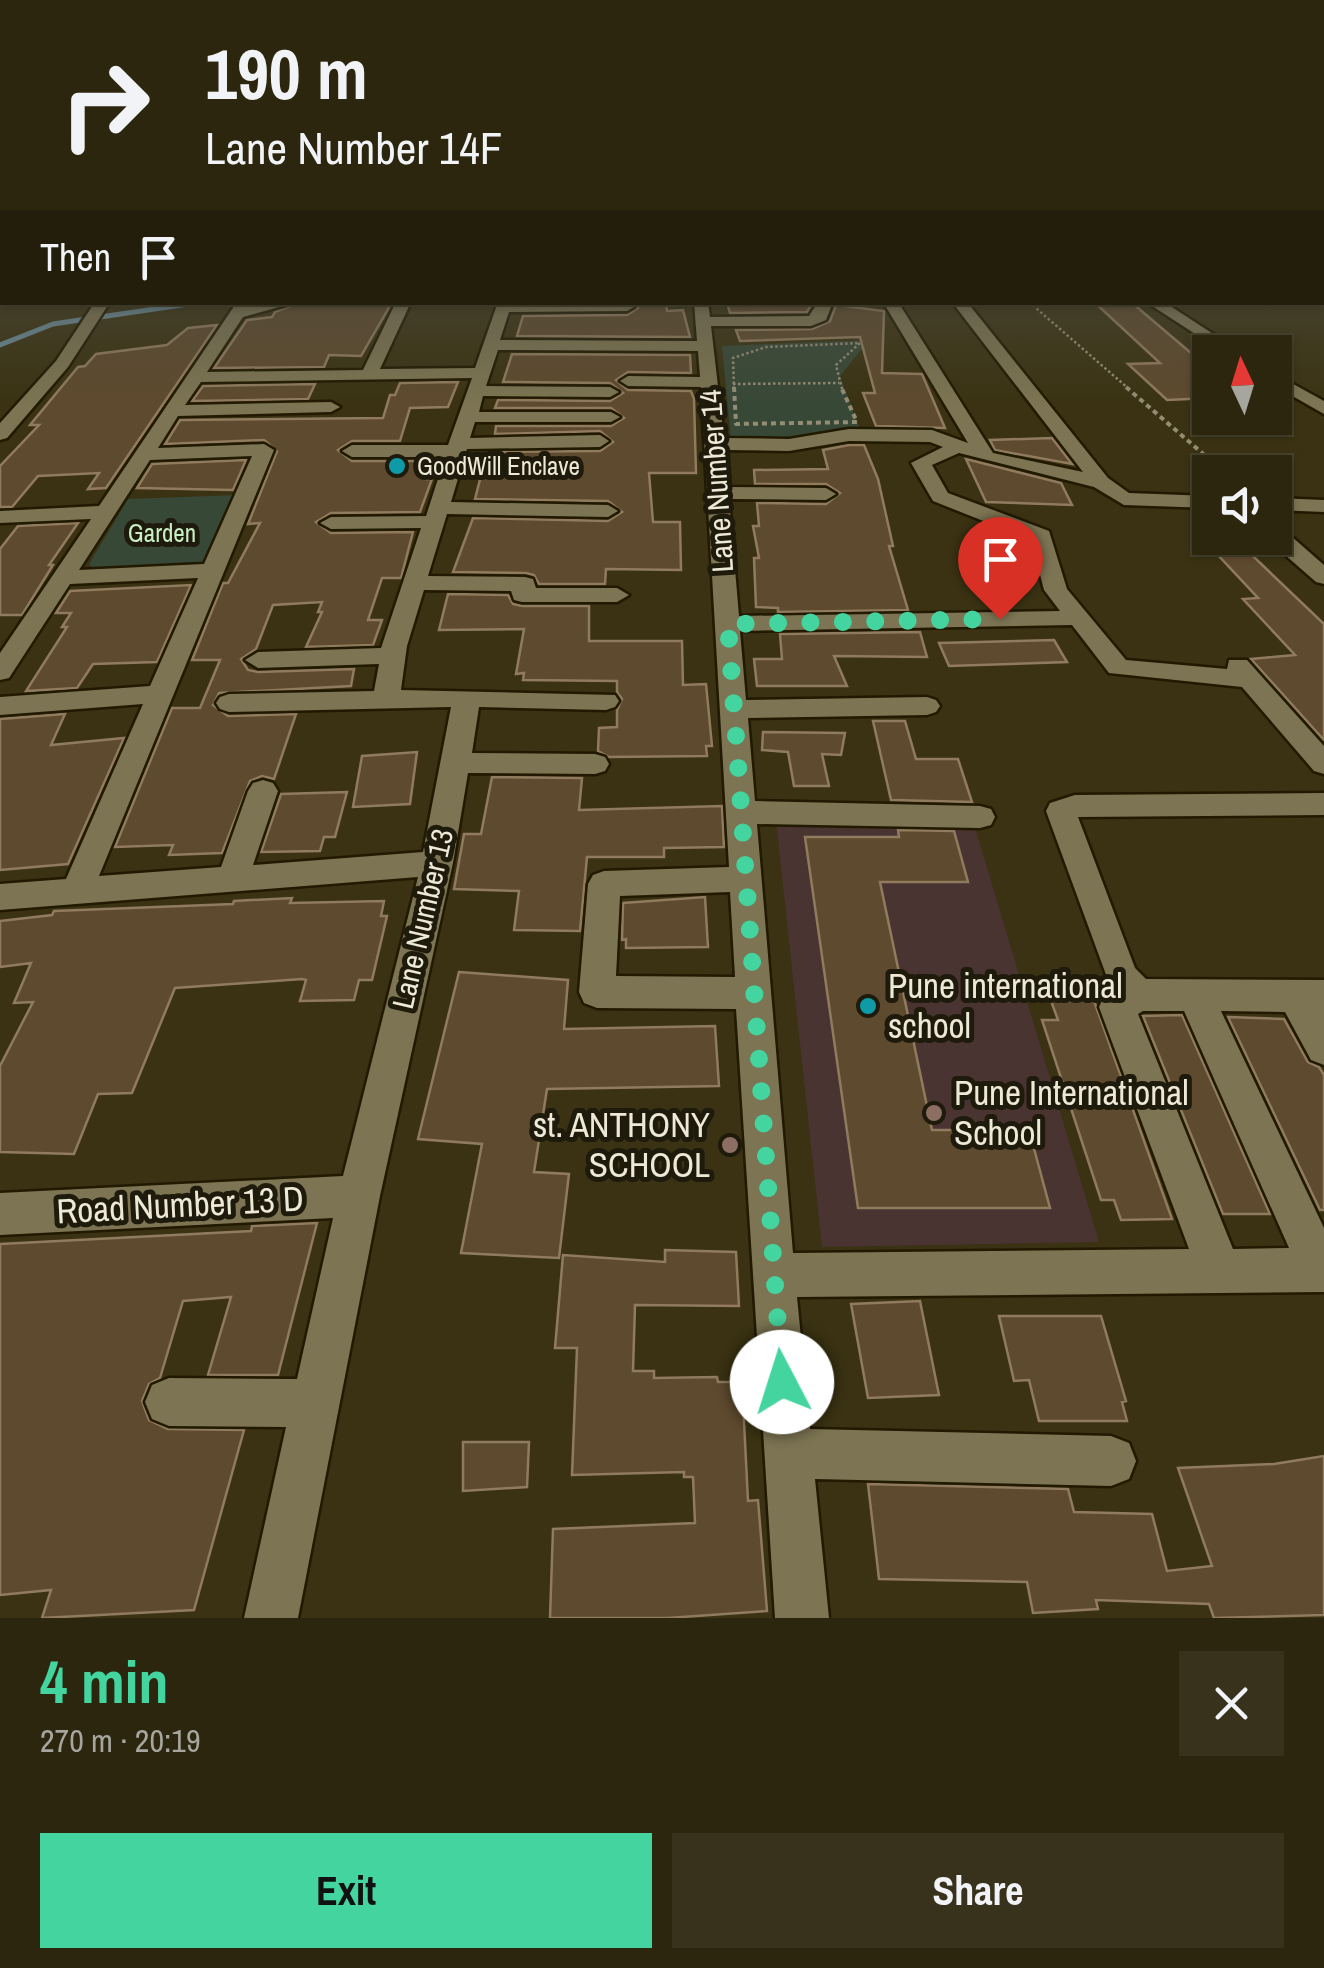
<!DOCTYPE html>
<meta charset="utf-8">
<style>
body{margin:0;font-family:"Archivo Narrow",sans-serif;background:#38321c;color:#f1f3f6;height:100vh;display:flex;flex-direction:column;font-size:38px;white-space:nowrap}
*{box-sizing:border-box;margin:0}
p{font-size:32px;color:#a6a59e}
.icon{flex:none;width:55px;height:55px;fill:none;stroke:currentColor;stroke-width:2;stroke-linecap:round;stroke-linejoin:round}
.map{position:relative;height:1618px;overflow:hidden}
.panel{display:flex;flex-direction:column;background:#2c260e;flex:1}
.panel>*{flex:none}
.top-card{position:absolute;left:0px;top:0px;width:1325px;height:305px;box-shadow:0 2px 8px #0004,0 0 0 2px #48432e;background:#2c260e;color:#f1f3f6;overflow:hidden}
.needle{width:65px;rotate:356deg}
.buttons{position:absolute;left:1192px;top:335px;display:grid;gap:20px}
.buttons a{display:grid;place-items:center;width:100px;height:100px;border-radius:0px;background:#2c260e;box-shadow:0 2px 8px #0004,0 0 0 2px #48432e;font-size:50px}
.pin{position:absolute;display:grid;place-items:center;width:85px;height:85px;color:#fff;margin:-102px -42px;border-radius:50% 50% 50% 0;rotate:-45deg;box-shadow:0 0 10px #0007}
.pin .icon{rotate:45deg}
.me{position:absolute;width:110px;margin:-55px;rotate:355deg;stroke-linejoin:round;filter:drop-shadow(0 0 8px #0008)}
.turn{display:flex;align-items:center;gap:35px;height:210px;padding:0 40px;font-size:45px}
.turn .icon{width:130px;height:130px;stroke-width:2.5}
.turn b{display:block;font-size:70px;line-height:85px}
.then{display:flex;align-items:center;height:95px;padding:0 40px;background:#0003;gap:20px;font-size:38px}
.round{display:grid;place-items:center;flex:none;width:105px;height:105px;border-radius:0px;background:#38321c}
.overview{display:flex;align-items:center;justify-content:space-between;height:170px;padding:0 40px}
h1{font-size:60px;font-weight:800;line-height:75px;color:#44d49f}
.action{display:flex;gap:20px;margin-top:auto;padding:20px 40px}
.action a{flex:1;height:115px;border-radius:0px;background:#44d49f;color:#111;font-size:40px;font-weight:800;line-height:115px;text-align:center}
.action a+a{background:#38321c;color:#f1f3f6}
.map>svg:first-child{display:block}
.education{fill:#493432}
.green{fill:#384837}
.lines{fill:none;stroke-linecap:round;stroke-linejoin:round}
.stream{stroke:#6a8996;stroke-width:5}
.building{fill:#5e4a2e;stroke:#917b5e;stroke-width:2.5}
.minor-casing{stroke:#211900;stroke-width:5}
.path-far1{stroke:#938d74;stroke-width:2.5;stroke-dasharray:2.5 2.5;stroke-linecap:butt}
.path{stroke:#938d74;stroke-width:4;stroke-dasharray:5 4;stroke-linecap:butt}
.minor{fill:#7c7452;fill-rule:evenodd}
.route{stroke:#44d49f;stroke-width:18;stroke-dasharray:0 32.4}
.culture-dot{fill:#0f9aa8;stroke:#1e1a0c;stroke-width:4}
.education-dot{fill:#8d6e63;stroke:#1e1a0c;stroke-width:4}
.labels{text-anchor:middle;stroke-width:10;stroke-linejoin:round;paint-order:stroke}
.far-poi-label{font-size:25px;fill:#ede9d7;stroke:#1e1a0c;text-anchor:start}
.far-park-label{font-size:25px;fill:#c7efc4;stroke:#1e1a0c}
.street-label{font-size:30px;fill:#ede9d7;stroke:#1e1a0c}
.near-poi-label{font-size:35px;fill:#ede9d7;stroke:#1e1a0c;text-anchor:start}
.near-street-label{font-size:35px;fill:#ede9d7;stroke:#1e1a0c}
</style>
<div class="map">
<svg width="1324" height="1618" viewBox="0 0 1324 1618">
<rect width="100%" height="100%" fill="#3a3212"/>
<path class="education" d="M776,821H973L1099,1242L822,1247Z"/>
<path class="green" d="M869,340L840,376L860,430L816,432L792,441H731L722,346Z
M236,495L207,561L193,566L96,570L89,564L128,499Z"/>
<g class="lines">
<path class="stream" d="M0,345L53,324L202,302"/>
</g>
<path class="building" d="M300,302L391,304L361,356L329,355L324,367L214,368L247,320L272,317L275,312Z
M634,302H666L667,311L683,310L690,337L517,336L523,316L627,315L638,308Z
M770,302H813L807,312L730,313L728,306Z
M1094,302H1131L1191,353H1198L1210,362V398L1167,400L1128,364L1160,363Z
M836,305L884,311L882,373L922,374L945,428L876,426L863,393H875L860,337L740,341L736,330L812,329L830,321Z
M217,325L106,488L88,489L99,473L38,476L12,507H0V466L39,425H30L78,367L85,366L96,354L167,345L188,328Z
M512,354L690,355L691,373L628,372L616,380L628,390L691,391L694,399L696,473H649L653,522H680L681,570L606,569L605,584H539L534,575L526,573L453,572L473,518L608,521L622,512L608,501L475,499L487,452L600,451L613,442L600,431L495,434L496,426H611L624,418L611,408H495L498,400L610,401L623,393L610,383L503,382Z
M458,382L448,407L410,408L400,441H352L338,450L352,461H433L427,479H432L420,512L331,513L316,522L331,533L413,532L401,578H382L368,620H382L373,645L306,647L322,612H318L322,602L273,605L256,649L241,659L248,670L258,672L354,669L351,686L219,693L213,705L228,716L296,714L274,779L262,776L250,781L222,853L169,855L173,845L115,847L172,708H200L220,660H192L223,583H228L260,523L248,524L277,451L264,440L165,444L180,420L383,418L390,395H395L400,383Z
M315,384L308,399L192,401L203,386Z
M1052,438L1072,464L995,450L990,440Z
M849,445H864L878,479L893,546H889L908,610L778,612V608L756,607L754,558H759L753,526H759L757,503L826,504L840,493L826,484H755L754,470L828,469L823,450Z
M966,459L1061,483L1072,505L986,502Z
M246,460L233,490L137,488L152,464Z
M78,523L49,565H53L22,615H0V549L18,526Z
M1202,538H1234L1324,624V740L1251,659L1295,655L1243,599L1258,598Z
M191,585L157,662L93,664L77,688L26,691L67,627H62L71,613H56L70,591Z
M448,594L508,595L513,604L522,606H589V641H682L683,685L706,684L712,746H706L707,756L609,757L598,751L599,728L617,727V710L622,699L617,692V681L523,680L524,673L516,674L524,629L439,630Z
M920,632L927,657L834,656L847,686H757L754,659H782L780,634Z
M1054,640L1067,662L949,666L939,643Z
M65,714L51,745L124,738L68,864L0,870V719Z
M873,721H905L916,759H958L972,802L891,800Z
M763,732L845,733L841,755L822,754L829,786H794L788,752L762,750Z
M417,752L410,804L353,807L362,756Z
M492,777L582,778L579,810L722,806L724,847L664,848V857H587L580,931L514,930L519,891L454,889L464,834H481Z
M347,792L335,837H324L320,851L261,852L281,794Z
M898,830L954,831L968,882H880L932,1130H1029L1050,1208H858L805,837H899Z
M705,897L708,947L626,948V939L622,940L623,903Z
M292,898L290,903L384,901L381,916H387L372,980H359L354,1000L300,1001L306,980L302,979L175,988L132,1093L98,1094L74,1154L0,1152V1066L33,1002L14,1003L31,963L0,967V921L52,915L54,911L233,904L234,901Z
M459,972L568,980L564,1029L715,1026L719,1086L547,1089L534,1172L569,1174L559,1258L461,1253L482,1144L418,1139Z
M1050,998H1093L1172,1219L1121,1220L1114,1200H1101L1042,1020H1058Z
M1182,1015L1270,1214H1223L1143,1016Z
M1228,1017L1284,1019L1308,1062L1319,1067L1324,1075V1210H1320Z
M317,1223L278,1375H208L231,1297L183,1301L160,1378L149,1384L142,1401L149,1420L168,1429L244,1430L194,1610L42,1618L51,1590L0,1595V1244L251,1231L252,1226Z
M665,1250L736,1252L739,1306L635,1305L633,1371H654V1378L717,1377L718,1382H742L748,1501L758,1500L767,1611L668,1618H550L553,1529L695,1523L693,1477H684V1472L572,1475L577,1348H555L563,1255L665,1262Z
M920,1301L939,1395L868,1398L851,1304Z
M999,1316H1101L1126,1401L1122,1402L1127,1421H1039L1029,1380L1014,1381Z
M463,1442H529L527,1487L463,1491Z
M1324,1456V1615L1214,1618L1209,1604L1096,1600L1098,1609L1033,1613L1027,1582L879,1579L868,1484L1068,1489L1074,1512L1152,1514L1167,1571L1212,1566L1178,1468L1274,1464Z"/>
<g class="lines">
<g class="minor-casing">
<path id="minor" d="M95,302H110L68,367L7,438L0,440V423L56,361Z
M237,302H249V307L297,302L243,317L207,372L363,370L396,302H411L380,369L475,368L498,302L627,303L634,307L627,311L509,312L500,340L697,341L694,302H708L710,317L809,316L818,302H833L826,320L811,326H711L724,438L789,439L849,429L932,430L968,443L883,302H898L993,453L1083,472L952,302H967L1108,478L1129,493L1210,496V508L1124,505L1094,487L959,453L932,465L948,493L1049,531L1067,589L1126,660L1227,669L1229,660H1247L1324,746V774L1314,771L1242,687L1109,673L1072,625L740,631L746,700L927,697L936,700L940,706L936,712L927,715L748,718L755,801L980,806L991,809L995,817L991,825L980,828L757,824L793,1253L1189,1249L1099,1007L1104,996L1112,991L1046,811L1050,803L1075,795L1324,793V815L1078,817L1135,968L1146,979L1324,980V1065L1311,1060L1285,1012L1221,1011L1324,1228V1292L797,1297L810,1429L1111,1436L1129,1443L1136,1461L1129,1479L1111,1486L815,1479L829,1618H775L736,1009L597,1008L584,1003L579,992L588,884L593,875L604,871L729,867L701,387L628,386L620,381L628,376L700,377L698,351L498,350L486,386L610,387L619,392L610,397L483,396L479,412H611L620,417L611,422H475L470,438L600,435L609,441L600,447L467,449L451,502L608,505L618,511L608,517L447,514L428,576L525,577L533,579L536,588H617L629,595L617,602H522L514,600L511,591L424,590L407,646L401,690L615,695L619,701L615,707L606,710L479,707L472,753L595,754L605,757L609,764L605,771L595,774L468,773L453,863L380,1196L298,1618H244L286,1427L169,1426L152,1419L145,1402L152,1385L169,1378L297,1379L333,1218L0,1235V1193L343,1176L418,877L0,910V884L66,879L143,704L0,715V697L150,686L198,578L70,584L9,678L0,680V653L91,519L0,523V511L99,506ZM472,378L448,445H352L342,451L352,457H445L426,516L331,517L320,523L331,529L421,528L381,648L258,652L245,660L258,668L379,664L374,691L229,694L220,697L216,703L220,709L229,712L451,707L423,852L253,865L278,791L273,783L263,780L253,783L248,791L221,867L99,876L274,450L264,444L158,448L178,416L331,412L340,407L331,402L185,405L201,382ZM849,441L930,442L943,447L911,463L933,501L1031,540L1044,590L1060,611L739,616L729,499L826,500L836,494L826,488L728,487L725,450L789,451ZM252,456L204,564L79,570L150,460ZM730,892L735,977L616,976L620,896ZM1143,1011H1184L1289,1248L1233,1249L1138,1014Z
M1146,302H1164L1241,352H1223Z
M1275,374L1324,401V414L1275,386Z
M1275,498L1324,500V512L1275,510Z
M1275,528L1283,529L1324,565V584L1316,582L1267,539L1275,538Z"/>
</g>
<path class="path-far1" d="M1029,302L1129,389
M733,384L839,383
M734,389L733,358L766,347L860,343L836,365L842,389"/>
<path class="path" d="M734,387L736,424L857,422L841,387
M1126,387L1224,472"/>
<use href="#minor" class="minor"/>
</g>
<linearGradient id="sky" x2="0" y2="1"><stop stop-color="#201c0a"/><stop offset="0.44" stop-color="#4f4f44"/><stop offset="1" stop-color="#4f4f44" stop-opacity="0"/></linearGradient>
<rect width="1324" height="406" fill="url(#sky)"/>
<g class="lines">
<path class="route" d="M782,1382L728,624L1000,619"/>
</g>
<g class="culture-dot">
<circle cx="397" cy="466" r="10"/>
<circle cx="868" cy="1006" r="10"/>
</g>
<g class="education-dot">
<circle cx="934" cy="1113" r="10"/>
<circle cx="730" cy="1145" r="10"/>
</g>
<g class="labels">
<g class="far-poi-label">
<text x="417" y="475">GoodWill Enclave</text>
</g>
<g class="far-park-label">
<text x="162" y="542">Garden</text>
</g>
<g class="street-label">
<text transform="translate(717 481) rotate(-94)" y="10">Lane Number 14</text>
<text transform="translate(423 919) rotate(-77)" y="10">Lane Number 13</text>
</g>
<g class="near-poi-label">
<text x="888" y="998">Pune international<tspan x="888" dy="40">school</tspan></text>
<text x="954" y="1105">Pune International<tspan x="954" dy="40">School</tspan></text>
<text x="710" y="1137" text-anchor="end">st. ANTHONY<tspan x="710" dy="40">SCHOOL</tspan></text>
</g>
<g class="near-street-label">
<text transform="translate(180 1205) rotate(-3)" y="12">Road Number 13 D</text>
</g>
</g>
</svg>
<div class="buttons">
<a><svg class="needle" viewBox="-14 -14 28 28"><path d="M0-13l5 13h-10z" fill="#e53935"/><path d="M0 13l5-13h-10z" fill="#a6a59e"/></svg></a>
<a><svg class="icon" aria-label="sound" viewBox="0 0 24 24"><path d="M4 9h4l5-4v14l-5-4H4zM17 9q2 3 0 6"/></svg></a>
</div>
<div class="pin" style="left:1000px;top:619px;background:#d93025"><svg class="icon" aria-label="arrive" viewBox="0 0 24 24"><path d="M6 21V4h12l-3 4 3 4H6"/></svg></div>
<svg class="me" style="left:782px;top:1382px" viewBox="-20 -20 40 40"><circle r="19" fill="#fff"/><path d="M0-13L10 11 0 6-10 11z" fill="#44d49f"/></svg>
<div class="top-card">
<div class="turn"><svg class="icon" aria-label="right" viewBox="0 0 24 24"><path d="M7 20v-9h11M14 6l5 5-5 5"/></svg><div><b>190 m</b>Lane Number 14F</div></div>
<div class="then">Then<svg class="icon" aria-label="arrive" viewBox="0 0 24 24"><path d="M6 21V4h12l-3 4 3 4H6"/></svg></div>
</div>
</div>
<section class="panel">
<div class="overview"><div><h1>4 min</h1><p>270 m · 20:19</p></div><a class="round"><svg class="icon" aria-label="close" viewBox="0 0 24 24"><path d="M6 6l12 12M18 6L6 18"/></svg></a></div>
<div class="action"><a>Exit</a><a>Share</a></div>
</section>
